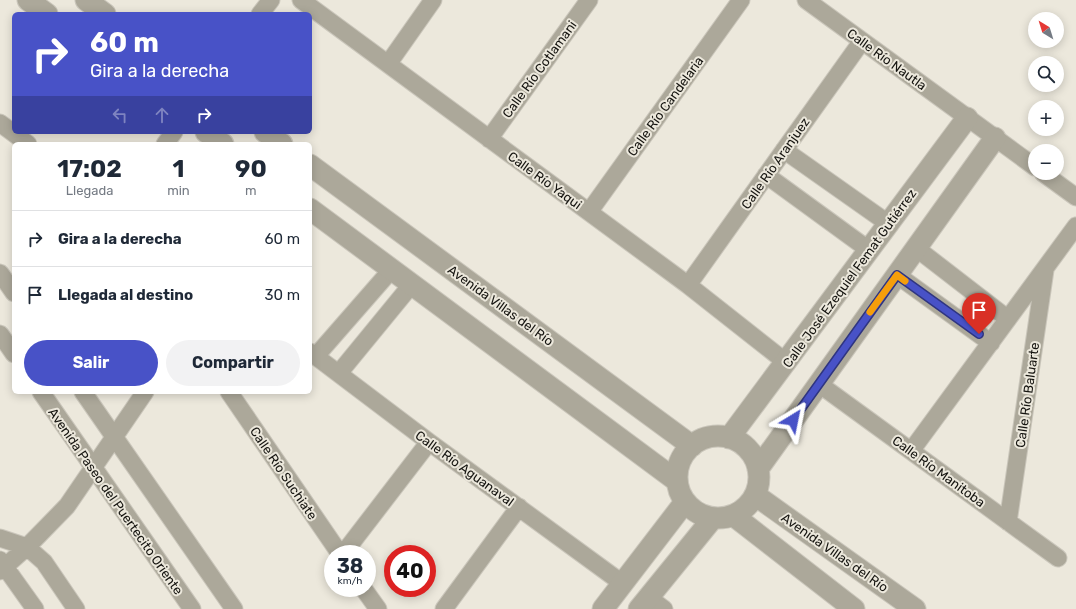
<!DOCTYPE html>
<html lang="es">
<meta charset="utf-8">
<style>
body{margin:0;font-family:Rubik,sans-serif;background:#f2f2f3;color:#1f2937;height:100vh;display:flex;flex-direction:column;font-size:15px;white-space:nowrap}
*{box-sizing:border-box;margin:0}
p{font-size:13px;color:#747a83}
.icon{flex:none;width:22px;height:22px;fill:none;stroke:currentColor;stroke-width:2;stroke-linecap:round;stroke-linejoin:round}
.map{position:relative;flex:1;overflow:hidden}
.side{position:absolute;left:12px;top:142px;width:300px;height:252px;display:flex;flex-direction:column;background:#fff;border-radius:6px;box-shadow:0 2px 10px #0003}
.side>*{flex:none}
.guide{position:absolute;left:12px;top:12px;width:300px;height:122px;border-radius:6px;box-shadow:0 2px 10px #0003;background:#4852c7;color:#fff;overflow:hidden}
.needle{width:26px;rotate:322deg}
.controls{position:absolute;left:1028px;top:12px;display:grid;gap:8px}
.controls a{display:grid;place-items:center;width:36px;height:36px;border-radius:50%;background:#fff;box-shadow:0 2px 10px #0003;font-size:20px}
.speed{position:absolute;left:324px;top:545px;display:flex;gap:8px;font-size:20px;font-weight:700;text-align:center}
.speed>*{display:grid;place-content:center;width:52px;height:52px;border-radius:50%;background:#fff;box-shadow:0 2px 10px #0003;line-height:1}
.speed small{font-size:10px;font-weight:400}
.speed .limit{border:6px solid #d22;background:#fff;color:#111}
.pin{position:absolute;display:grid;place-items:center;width:34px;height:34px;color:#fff;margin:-41px -17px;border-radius:50% 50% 50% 0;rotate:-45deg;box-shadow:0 0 4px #0007}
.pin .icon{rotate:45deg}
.me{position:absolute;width:44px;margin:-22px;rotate:35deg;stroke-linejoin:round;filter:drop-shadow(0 0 3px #0008)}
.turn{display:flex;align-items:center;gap:14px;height:84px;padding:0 12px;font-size:18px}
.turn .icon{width:52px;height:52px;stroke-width:2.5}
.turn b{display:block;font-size:28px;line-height:34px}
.lanes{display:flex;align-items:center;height:38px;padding:0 12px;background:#0003;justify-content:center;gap:20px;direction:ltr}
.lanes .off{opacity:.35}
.eta{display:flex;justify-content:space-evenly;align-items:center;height:68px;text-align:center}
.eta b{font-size:24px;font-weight:700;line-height:28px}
.button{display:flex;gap:8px;margin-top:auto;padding:8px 12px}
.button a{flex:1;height:46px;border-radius:24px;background:#4852c7;color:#fff;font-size:16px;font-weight:700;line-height:46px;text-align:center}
.button a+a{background:#f2f2f3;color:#1f2937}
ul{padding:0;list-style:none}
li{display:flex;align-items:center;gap:12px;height:56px;padding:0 12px;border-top:1px solid #e0e1e3}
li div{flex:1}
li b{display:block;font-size:15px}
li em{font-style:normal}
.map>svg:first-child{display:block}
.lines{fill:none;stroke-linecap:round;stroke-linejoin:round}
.minor-casing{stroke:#cac6bb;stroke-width:19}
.tertiary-casing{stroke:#cac6bb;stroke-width:23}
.minor{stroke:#aca89a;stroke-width:17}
.tertiary{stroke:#aca89a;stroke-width:21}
.route-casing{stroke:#2f3581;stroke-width:10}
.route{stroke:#4852c7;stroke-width:7}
.slow{stroke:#f59e0b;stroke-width:7}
.labels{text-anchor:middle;stroke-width:4;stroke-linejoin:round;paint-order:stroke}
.street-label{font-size:13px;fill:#151410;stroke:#ece8dc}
</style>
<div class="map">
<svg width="1076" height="609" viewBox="0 0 1076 609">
<rect width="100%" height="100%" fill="#ece8dc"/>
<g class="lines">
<g class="minor-casing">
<path id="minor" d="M301,0L688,285L787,363
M806,0L1035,167
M260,14L271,0
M388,64L433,0
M0,123L28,144
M489,139L589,0
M165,144L174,132
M784,150L889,224
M1043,173L1076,197
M766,175L869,250
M589,212L741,0
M916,248L1008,319
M0,273L14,293
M897,275L991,343
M688,285L862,41
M0,334L14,354
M310,352L429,442L622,583
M316,356L392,269
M339,373L412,284
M819,384L1058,558
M41,392L192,609
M83,392L234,609
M229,392L340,554
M911,451L1076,226
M1008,522L1045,270
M0,538L27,547L44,562L76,609
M343,554L429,442
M0,560L35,609
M0,571L27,547L67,506L145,392
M363,588L378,609
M648,597L664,609
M444,609L519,507"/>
</g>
<g class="tertiary-casing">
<path id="tertiary" d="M28,0L47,14
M86,0L105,14
M206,132L223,144
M265,132L282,144
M310,165L692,446
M310,209L677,481
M677 477a41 41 0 1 1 82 0a41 41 0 1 1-82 0Z
M729,438L967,118
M758,469L995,138
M755,495L915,609
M734,516L854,609
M603,609L685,502
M639,609L713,518"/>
</g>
<use href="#minor" class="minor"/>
<use href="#tertiary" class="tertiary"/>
</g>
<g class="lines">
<g class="route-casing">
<path id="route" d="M793,420L897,275L979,334"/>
</g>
<use href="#route" class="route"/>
<path class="slow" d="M870,312L897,275L905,281"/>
</g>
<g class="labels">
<g class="street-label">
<text transform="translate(887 59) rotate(36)" y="5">Calle Río Nautla</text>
<text transform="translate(539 69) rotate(-54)" y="5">Calle Río Cotlamani</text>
<text transform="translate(665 106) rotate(-54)" y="5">Calle Río Candelaria</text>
<text transform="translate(775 163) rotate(-55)" y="5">Calle Río Aranjuez</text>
<text transform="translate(545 180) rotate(36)" y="5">Calle Río Yaqui</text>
<text transform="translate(849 278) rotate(-54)" y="5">Calle José Ezequiel Femat Gutiérrez</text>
<text transform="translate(501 305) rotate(36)" y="5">Avenida Villas del Río</text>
<text transform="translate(1027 395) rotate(-82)" y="5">Calle Río Baluarte</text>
<text transform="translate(465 468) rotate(36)" y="5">Calle Río Aguanaval</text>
<text transform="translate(939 471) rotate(36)" y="5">Calle Río Manitoba</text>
<text transform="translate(284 473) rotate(56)" y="5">Calle Río Suchiate</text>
<text transform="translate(116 501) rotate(55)" y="5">Avenida Paseo del Puertecito Oriente</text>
<text transform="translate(835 552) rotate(35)" y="5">Avenida Villas del Río</text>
</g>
</g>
</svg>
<div class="controls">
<a><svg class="needle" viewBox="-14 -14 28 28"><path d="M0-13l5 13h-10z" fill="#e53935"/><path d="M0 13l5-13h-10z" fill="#747a83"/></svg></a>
<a><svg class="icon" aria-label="search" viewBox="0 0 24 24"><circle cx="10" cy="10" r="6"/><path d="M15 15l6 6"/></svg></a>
<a>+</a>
<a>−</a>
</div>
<div class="speed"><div>38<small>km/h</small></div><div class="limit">40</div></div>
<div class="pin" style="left:979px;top:334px;background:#d93025"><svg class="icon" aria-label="arrive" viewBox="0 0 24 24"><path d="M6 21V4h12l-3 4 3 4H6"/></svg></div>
<svg class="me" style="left:793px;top:420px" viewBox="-20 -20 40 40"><path d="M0-17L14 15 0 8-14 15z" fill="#4852c7" stroke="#fff" stroke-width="4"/></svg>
<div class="guide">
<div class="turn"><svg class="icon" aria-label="right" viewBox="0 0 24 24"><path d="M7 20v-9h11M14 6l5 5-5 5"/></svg><div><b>60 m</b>Gira a la derecha</div></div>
<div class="lanes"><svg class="icon off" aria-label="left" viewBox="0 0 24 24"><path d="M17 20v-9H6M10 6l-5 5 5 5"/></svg><svg class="icon off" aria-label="ahead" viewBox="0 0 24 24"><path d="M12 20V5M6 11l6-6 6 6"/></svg><svg class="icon" aria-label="right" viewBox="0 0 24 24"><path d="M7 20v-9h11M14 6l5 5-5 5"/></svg></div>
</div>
<section class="side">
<div class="eta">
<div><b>17:02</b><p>Llegada</p></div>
<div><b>1</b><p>min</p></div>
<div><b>90</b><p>m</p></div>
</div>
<ul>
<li><svg class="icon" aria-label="right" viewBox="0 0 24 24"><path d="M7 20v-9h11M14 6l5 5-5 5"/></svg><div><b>Gira a la derecha</b></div><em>60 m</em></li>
<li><svg class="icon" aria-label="arrive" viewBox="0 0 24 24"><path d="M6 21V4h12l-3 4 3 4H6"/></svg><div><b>Llegada al destino</b></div><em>30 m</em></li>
</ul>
<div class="button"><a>Salir</a><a>Compartir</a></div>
</section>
</div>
